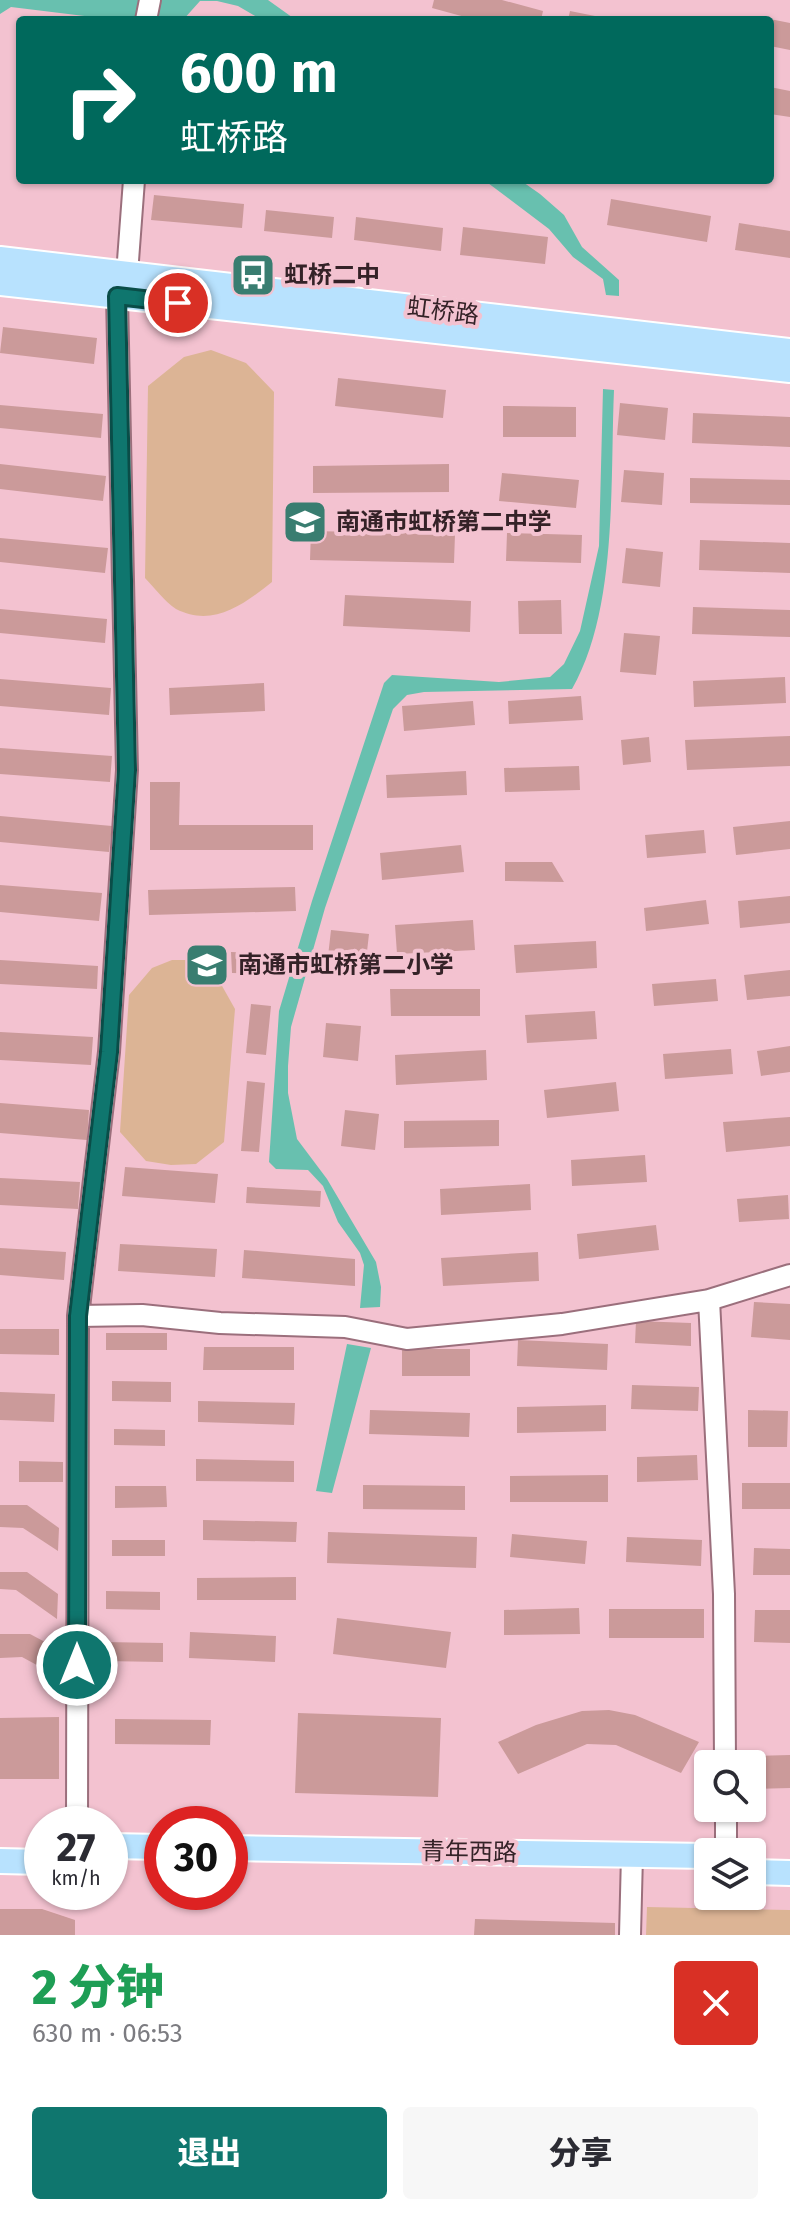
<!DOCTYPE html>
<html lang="zh">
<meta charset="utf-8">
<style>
body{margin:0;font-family:"Fira Sans","Noto Sans SC",sans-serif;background:#f7f7f7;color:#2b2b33;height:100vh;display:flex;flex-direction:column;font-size:30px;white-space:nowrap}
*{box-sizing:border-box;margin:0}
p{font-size:26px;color:#7c7c81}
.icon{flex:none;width:44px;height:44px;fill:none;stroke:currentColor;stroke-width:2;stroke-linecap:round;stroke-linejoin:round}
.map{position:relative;height:1935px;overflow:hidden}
.side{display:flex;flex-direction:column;background:#fff;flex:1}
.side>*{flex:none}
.hud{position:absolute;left:16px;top:16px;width:758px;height:168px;border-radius:8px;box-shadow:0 2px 6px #0004;background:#00695c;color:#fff;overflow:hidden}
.tools{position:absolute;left:694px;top:1750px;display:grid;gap:16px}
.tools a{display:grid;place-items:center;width:72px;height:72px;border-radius:8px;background:#fff;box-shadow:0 2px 6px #0004;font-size:40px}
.speed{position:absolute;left:24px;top:1806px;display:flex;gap:16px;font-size:40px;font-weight:700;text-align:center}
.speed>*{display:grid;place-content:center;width:104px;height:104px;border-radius:50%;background:#fff;box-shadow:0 2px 6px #0004;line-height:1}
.speed small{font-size:20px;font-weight:400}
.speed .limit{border:12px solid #d22;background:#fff;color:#111}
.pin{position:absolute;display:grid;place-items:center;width:68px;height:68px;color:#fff;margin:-34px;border:4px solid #fff;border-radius:50%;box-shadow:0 2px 8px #0007}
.me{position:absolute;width:88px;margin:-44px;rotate:0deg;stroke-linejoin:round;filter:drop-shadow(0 0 6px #0008)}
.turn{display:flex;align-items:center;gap:28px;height:168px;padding:0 32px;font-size:36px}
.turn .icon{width:104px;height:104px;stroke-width:2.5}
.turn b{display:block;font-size:56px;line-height:68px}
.round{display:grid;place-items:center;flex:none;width:84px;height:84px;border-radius:8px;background:#f7f7f7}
.head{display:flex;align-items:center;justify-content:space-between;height:136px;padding:0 32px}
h1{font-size:48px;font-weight:800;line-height:60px;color:#1e9e55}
.button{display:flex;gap:16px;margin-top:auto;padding:16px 32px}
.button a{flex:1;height:92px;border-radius:8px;background:#0f766e;color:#fff;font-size:32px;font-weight:800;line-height:92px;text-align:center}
.button a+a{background:#f7f7f7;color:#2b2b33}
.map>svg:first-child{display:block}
.green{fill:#dcb495}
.water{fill:#68c0af}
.building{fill:#cb9a9a}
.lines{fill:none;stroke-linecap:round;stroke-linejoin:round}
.minor-casing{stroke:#9b6f7c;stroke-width:24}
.major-casing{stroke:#fff;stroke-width:28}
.minor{stroke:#fff;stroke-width:20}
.major{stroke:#b8e2fe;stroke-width:24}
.route-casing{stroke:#0a4d48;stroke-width:20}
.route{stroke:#0f766e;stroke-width:14}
.labels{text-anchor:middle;stroke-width:8;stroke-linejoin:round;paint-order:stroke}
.poi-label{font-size:24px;font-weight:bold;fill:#342227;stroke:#f3c2d0;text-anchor:start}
.street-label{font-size:24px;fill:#342227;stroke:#f3c2d0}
</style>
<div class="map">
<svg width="790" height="1935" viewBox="0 0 790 1935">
<rect width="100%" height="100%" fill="#f3c2d0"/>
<path class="green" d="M211,350L246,363L274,392L272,582C244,604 213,628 176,609C165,602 154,587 145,578L148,386L184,357Z
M172,960H190L217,977L235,1009L224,1142L196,1164L171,1165L146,1161L120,1132L129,995L152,968Z
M647,1907L790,1910V1935H646Z"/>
<path class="water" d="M0,0H268L296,20H262L238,6L217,1H200L183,20H117L11,7L0,14Z
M484,180H520L540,194L564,215L582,247L619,280V296L606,295L603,279L573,257L549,229Z
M603,389L614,390C610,481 618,609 572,689L424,692L407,695L393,709L325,908L291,1027L288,1066V1093L297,1139L327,1179L376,1262L381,1287L380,1307L360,1308L364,1265L360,1253L338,1222L323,1186L308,1170L276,1169L269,1162L279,1011L312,901L384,683L392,675L499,682L550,677L564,664L580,631L599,546Z
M347,1344L371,1348L332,1493L316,1491Z"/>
<path class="building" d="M434,0H502L543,11L541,20H476L432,8Z
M570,11L610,19L609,20H568Z
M770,19L790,23V50L770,46Z
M770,87L790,91V117L770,114Z
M154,195L244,204L242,228L151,220Z
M611,199L711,216L707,242L607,225Z
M266,210L334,217L332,238L264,231Z
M356,217L443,228L441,251L354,240Z
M739,223L790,231V258L735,250Z
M463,227L548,237L545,264L460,255Z
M3,327L97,338L94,364L0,353Z
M338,378L446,390L443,418L335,406Z
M620,403L668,408L665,440L617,435Z
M0,405L103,414L101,438L0,428Z
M503,406L576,407V437H503Z
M693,413L790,417V447L692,443Z
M0,464L106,476L103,501L0,489Z
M449,464V492L313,493V466Z
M624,470L664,473L662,505L621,502Z
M502,473L579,480L576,508L499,501Z
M690,478L790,480V505L690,503Z
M311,531L455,534L454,563L310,560Z
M507,533L582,535L581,563L506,561Z
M0,538L108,548L105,573L0,562Z
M700,540L790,543V573L699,570Z
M626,548L663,552L660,587L622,583Z
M345,595L471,601L470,632L343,626Z
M561,600L562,634H519L518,601Z
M693,607L790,610V637L692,634Z
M0,609L107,619L105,643L0,633Z
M624,633L660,636L656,675L620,672Z
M785,677L786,703L694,707L693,681Z
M0,679L111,688L109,715L0,706Z
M264,683L265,711L170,715L169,688Z
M581,696L583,720L509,724L508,701Z
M473,701L475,725L404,731L402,706Z
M790,736V766L687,770L685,740Z
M649,737L651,762L623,765L621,740Z
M0,748L112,756L110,782L0,774Z
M579,766L580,790L505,792L504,768Z
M466,771L467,795L387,798L386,775Z
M150,782H180L179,825H313V850H150Z
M0,816L112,826L109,852L0,842Z
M790,821V849L736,855L733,827Z
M704,830L706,853L647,858L645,835Z
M461,845L464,872L382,880L380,853Z
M505,862H552L564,882L505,881Z
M0,885L102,893L99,921L0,912Z
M295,887L296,911L149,915L148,890Z
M790,896V923L740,928L738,901Z
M706,900L709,924L646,931L644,908Z
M473,920L475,950L397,954L395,925Z
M331,930L369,934L365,969L327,965Z
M596,941L597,968L516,973L514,945Z
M231,952L276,954V974L232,973Z
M0,960L98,966L97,989L0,984Z
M790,970V996L747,1000L744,975Z
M716,979L718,1001L654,1006L652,984Z
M390,989H480V1016H391Z
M251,1004L271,1006L266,1055L246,1053Z
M595,1011L597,1039L527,1043L525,1015Z
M326,1023L361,1026L358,1061L323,1057Z
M0,1032L93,1037L91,1065L0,1060Z
M790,1046V1072L761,1076L757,1051Z
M731,1049L733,1074L665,1079L663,1054Z
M486,1050L487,1080L396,1085L395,1055Z
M247,1081L265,1083L259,1152L241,1151Z
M616,1082L619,1111L547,1118L544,1090Z
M0,1103L89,1110L87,1140L0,1133Z
M345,1110L379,1114L375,1150L341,1146Z
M790,1117V1146L726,1152L723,1122Z
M499,1120V1146L404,1148V1121Z
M645,1155L647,1182L572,1186L571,1160Z
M125,1167L218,1174L215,1203L122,1196Z
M0,1178L80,1182L78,1209L0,1205Z
M530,1184L531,1210L441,1215L440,1189Z
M247,1187L321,1191L320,1207L246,1203Z
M788,1195L789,1219L739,1222L737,1199Z
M656,1225L659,1250L579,1259L577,1234Z
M120,1244L217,1249L215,1277L118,1271Z
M0,1248L66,1252L64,1280L0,1275Z
M244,1250L355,1259V1286L242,1278Z
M538,1252L539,1281L443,1286L441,1258Z
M754,1302L790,1304V1340L751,1337Z
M636,1321L691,1323V1346L635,1343Z
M0,1329H59V1355L0,1354Z
M106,1333H167V1350H106Z
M518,1340L608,1344L607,1370L517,1366Z
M204,1347H294V1370H203Z
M402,1349H470V1376H402Z
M112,1381L171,1382V1402L112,1401Z
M632,1385L699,1387L698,1411L631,1409Z
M0,1392L55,1394L54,1422L0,1420Z
M198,1401L295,1403L294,1425L198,1422Z
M606,1405V1431L517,1433V1407Z
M370,1410L470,1413L469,1437L369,1434Z
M748,1410L788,1411L787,1447H748Z
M114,1429L165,1430V1446L114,1445Z
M697,1455L698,1480L637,1482V1457Z
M196,1459L294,1461V1482L196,1481Z
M19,1461L63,1462V1482H19Z
M608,1475V1502H510V1476Z
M742,1483H790V1509H742Z
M363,1485L465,1486V1510L363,1509Z
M115,1486H166L167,1507L115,1508Z
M0,1505H27L59,1528L58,1551L23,1528L0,1527Z
M203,1520L297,1522L296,1542L203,1540Z
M328,1532L477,1537L476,1568L327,1563Z
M512,1534L587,1541L585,1564L510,1557Z
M627,1537L702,1540L701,1566L626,1562Z
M112,1540H165V1556H112Z
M754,1548L790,1549V1575H753Z
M0,1572H27L58,1594L57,1619L16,1590L0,1589Z
M296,1577V1600H197V1578Z
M106,1591L160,1592V1610L106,1609Z
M579,1608L580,1634L504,1635V1610Z
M609,1609H704V1638H609Z
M755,1610H790V1643L754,1642Z
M337,1618L451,1632L446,1668L333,1654Z
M190,1632L276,1636L275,1662L189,1658Z
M0,1634H30L60,1650L57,1676L22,1657L0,1658Z
M103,1642L163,1643V1662L103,1661Z
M609,1710L635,1715L699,1742L681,1773L616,1745L587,1744L518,1774L498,1742L536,1725L582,1711Z
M298,1713L441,1718L438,1797L295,1793Z
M59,1717V1779H0V1718Z
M115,1719L211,1720L210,1745L115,1744Z
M790,1755V1788L752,1789V1764H748L747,1756Z
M0,1909H42L75,1920V1935H0Z
M475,1919L615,1923V1935H474Z"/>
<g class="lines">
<g class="minor-casing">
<path id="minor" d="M146,20L150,0
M127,274L134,180
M709,1300L724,1594L725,1764
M78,1316L142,1315L220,1323L345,1327L407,1339L562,1324L709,1300L790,1275
M726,1808V1852
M77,1824L78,1316L109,1052L127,770L117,296
M630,1935L632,1855"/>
</g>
<g class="major-casing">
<path id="major" d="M0,259L790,351
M0,283L790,370
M110,1846L162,1847
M230,1848L708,1856
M0,1861L42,1862
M752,1872L790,1873"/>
</g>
<use href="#minor" class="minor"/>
<use href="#major" class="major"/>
</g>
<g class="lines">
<g class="route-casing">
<path id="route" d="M77,1665L78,1316L109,1052L127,770L117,296L178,303"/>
</g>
<use href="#route" class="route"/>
</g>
<defs>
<g id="bus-square" transform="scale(2.3)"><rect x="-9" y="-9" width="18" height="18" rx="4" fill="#397d70" stroke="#f3c2d0"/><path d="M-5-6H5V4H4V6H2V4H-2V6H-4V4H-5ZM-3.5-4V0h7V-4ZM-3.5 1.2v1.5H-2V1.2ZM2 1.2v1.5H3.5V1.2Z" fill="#fff"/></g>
<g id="school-square" transform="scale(2.3)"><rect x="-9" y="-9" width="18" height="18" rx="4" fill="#397d70" stroke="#f3c2d0"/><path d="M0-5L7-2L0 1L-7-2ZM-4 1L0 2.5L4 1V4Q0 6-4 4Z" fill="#fff"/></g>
</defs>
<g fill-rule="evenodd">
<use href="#bus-square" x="253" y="275"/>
<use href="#school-square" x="305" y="522"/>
<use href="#school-square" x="207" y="965"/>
</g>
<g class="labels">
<g class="poi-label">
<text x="284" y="283">虹桥二中</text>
<text x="336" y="530">南通市虹桥第二中学</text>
<text x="238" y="973">南通市虹桥第二小学</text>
</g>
<g class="street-label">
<text transform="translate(443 311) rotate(7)" y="8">虹桥路</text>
<text transform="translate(469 1852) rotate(1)" y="8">青年西路</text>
</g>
</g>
</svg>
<div class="tools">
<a><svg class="icon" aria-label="search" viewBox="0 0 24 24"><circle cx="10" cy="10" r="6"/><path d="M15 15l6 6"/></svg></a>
<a><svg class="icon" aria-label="layers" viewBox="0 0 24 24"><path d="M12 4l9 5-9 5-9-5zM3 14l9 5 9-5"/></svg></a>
</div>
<div class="speed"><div>27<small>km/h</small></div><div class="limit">30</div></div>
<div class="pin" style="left:178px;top:303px;background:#d93025"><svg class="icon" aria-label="arrive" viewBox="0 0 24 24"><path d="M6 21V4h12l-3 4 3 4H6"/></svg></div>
<svg class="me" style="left:77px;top:1665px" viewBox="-20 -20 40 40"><circle r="17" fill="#0f766e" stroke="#fff" stroke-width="3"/><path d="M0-11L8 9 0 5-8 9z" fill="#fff"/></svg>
<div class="hud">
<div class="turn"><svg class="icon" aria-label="right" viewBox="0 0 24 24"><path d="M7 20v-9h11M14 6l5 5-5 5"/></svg><div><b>600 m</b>虹桥路</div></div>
</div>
</div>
<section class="side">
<div class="head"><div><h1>2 分钟</h1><p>630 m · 06:53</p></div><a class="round" style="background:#d93025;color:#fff"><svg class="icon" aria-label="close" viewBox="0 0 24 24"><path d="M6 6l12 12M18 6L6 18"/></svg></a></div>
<div class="button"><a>退出</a><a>分享</a></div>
</section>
